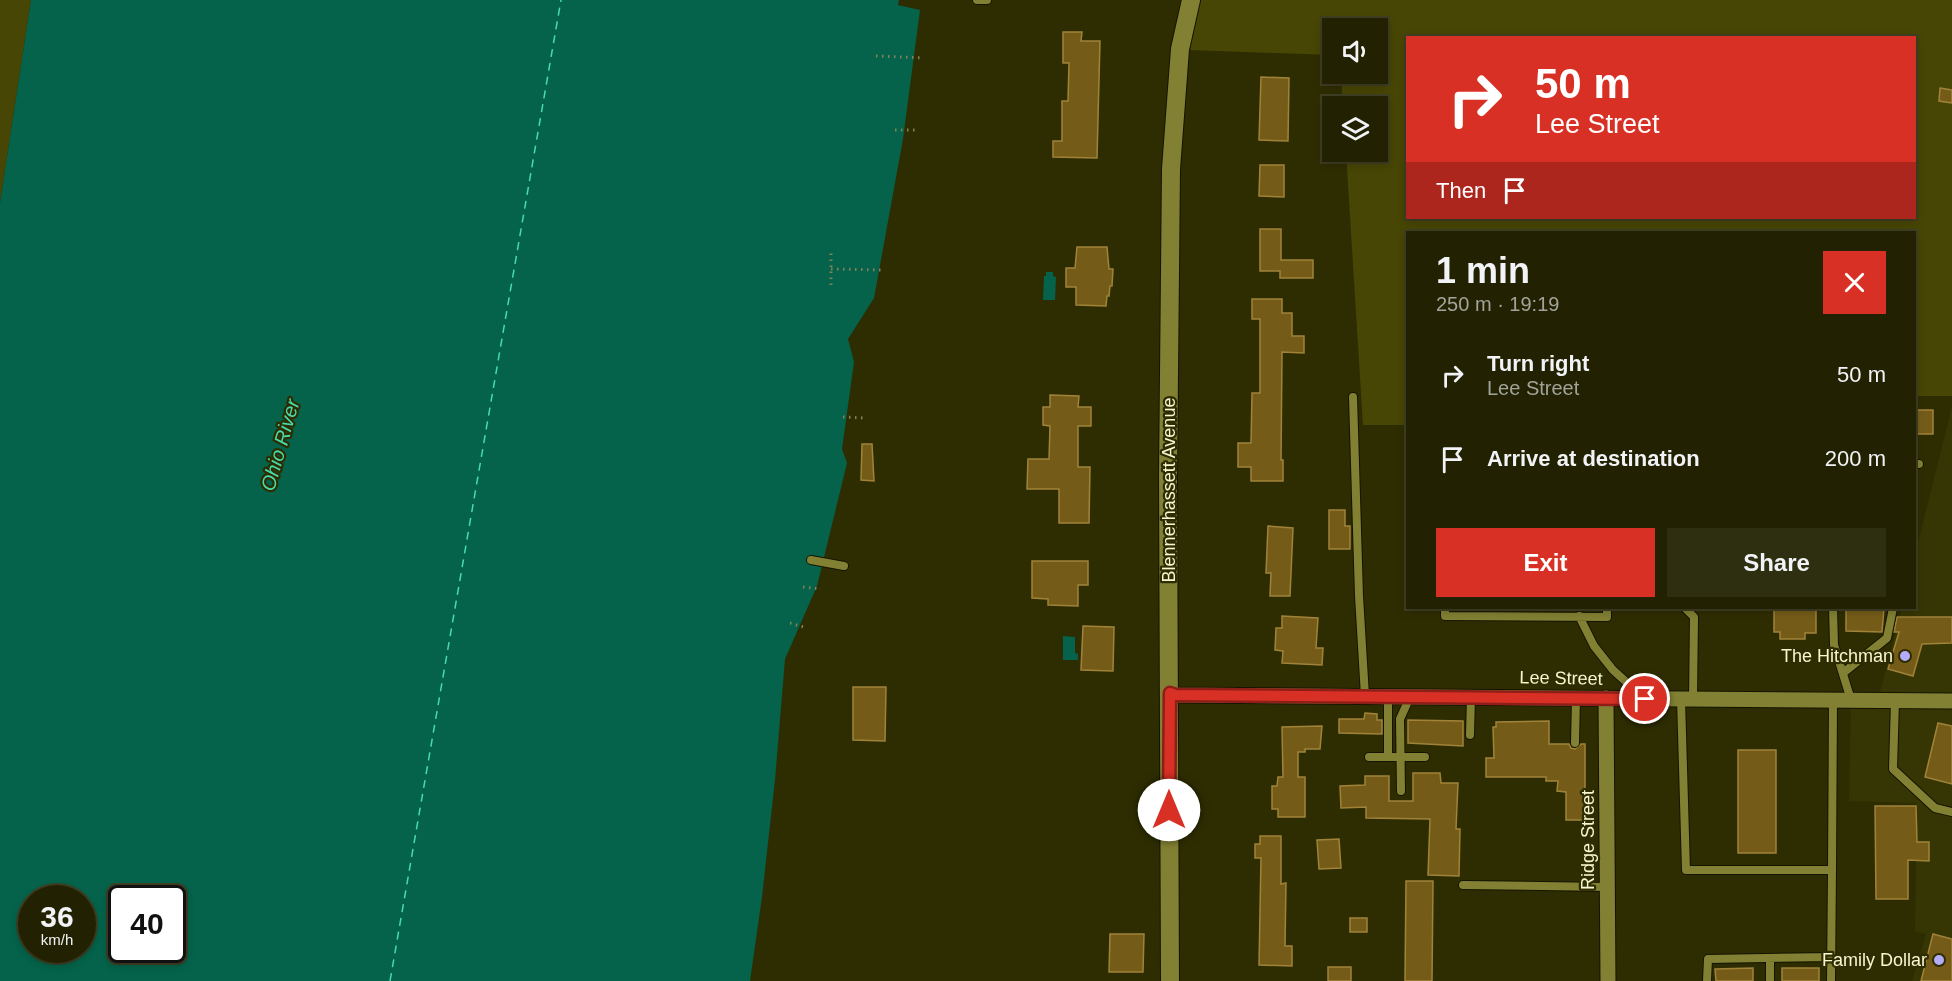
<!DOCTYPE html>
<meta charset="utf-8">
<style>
body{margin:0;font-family:Helvetica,sans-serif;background:#2e2f11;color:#f1f3f6;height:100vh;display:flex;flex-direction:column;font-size:22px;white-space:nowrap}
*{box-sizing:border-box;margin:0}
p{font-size:20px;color:#a2a499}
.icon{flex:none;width:33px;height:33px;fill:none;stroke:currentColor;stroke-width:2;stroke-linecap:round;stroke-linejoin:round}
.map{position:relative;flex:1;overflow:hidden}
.sheet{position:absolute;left:1406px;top:231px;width:510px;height:378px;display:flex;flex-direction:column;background:#222202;border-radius:0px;box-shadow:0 3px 9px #0003,0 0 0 2px #3f3f24}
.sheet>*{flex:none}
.banner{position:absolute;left:1406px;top:36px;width:510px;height:183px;border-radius:0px;box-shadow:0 3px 9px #0003,0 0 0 2px #3f3f24;background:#d93025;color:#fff;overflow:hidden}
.buttons{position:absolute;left:1322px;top:18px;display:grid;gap:12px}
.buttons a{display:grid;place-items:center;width:66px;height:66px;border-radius:0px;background:#222202;box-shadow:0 3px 9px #0003,0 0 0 2px #3f3f24;font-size:30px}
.speed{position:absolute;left:18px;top:885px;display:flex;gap:12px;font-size:30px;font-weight:700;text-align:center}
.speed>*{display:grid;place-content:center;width:78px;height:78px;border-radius:50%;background:#222202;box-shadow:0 3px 9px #0003,0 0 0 2px #3f3f24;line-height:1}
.speed small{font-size:15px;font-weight:400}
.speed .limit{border:3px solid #111;border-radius:9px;background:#fff;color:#111}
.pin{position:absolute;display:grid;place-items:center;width:51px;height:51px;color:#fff;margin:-26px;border:3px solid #fff;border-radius:50%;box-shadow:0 2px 6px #0007}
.me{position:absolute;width:66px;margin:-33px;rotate:0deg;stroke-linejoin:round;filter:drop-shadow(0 0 4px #0008)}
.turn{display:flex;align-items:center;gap:21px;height:126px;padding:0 30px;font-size:27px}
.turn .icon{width:78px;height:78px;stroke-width:2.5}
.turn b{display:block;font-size:42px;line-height:51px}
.then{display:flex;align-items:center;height:57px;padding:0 30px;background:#0003;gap:12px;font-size:22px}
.round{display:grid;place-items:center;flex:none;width:63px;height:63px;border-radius:0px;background:#2e2f11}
.head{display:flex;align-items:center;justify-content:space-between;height:102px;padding:0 30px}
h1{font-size:36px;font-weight:700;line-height:45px}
.action{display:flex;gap:12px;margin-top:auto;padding:12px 30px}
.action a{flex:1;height:69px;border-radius:0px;background:#d93025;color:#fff;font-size:24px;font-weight:700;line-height:69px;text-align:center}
.action a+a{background:#2e2f11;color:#f1f3f6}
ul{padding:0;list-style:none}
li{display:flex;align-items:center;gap:18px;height:84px;padding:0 30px}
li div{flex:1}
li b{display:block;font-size:22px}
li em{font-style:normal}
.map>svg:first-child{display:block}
.built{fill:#363504}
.green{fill:#484604;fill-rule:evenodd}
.water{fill:#04634a;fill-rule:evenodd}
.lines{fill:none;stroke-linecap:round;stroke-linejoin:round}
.ferry{stroke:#47dcad;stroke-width:1.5;stroke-dasharray:8 6;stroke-linecap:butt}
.building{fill:#745c18;stroke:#a08339;stroke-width:1.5}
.service-casing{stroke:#151400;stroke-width:10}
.minor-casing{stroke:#151400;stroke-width:17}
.tertiary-casing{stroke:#151400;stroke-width:20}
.path{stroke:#838259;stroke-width:3;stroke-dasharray:1.5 4.5;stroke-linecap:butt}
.service{stroke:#828133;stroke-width:8}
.minor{stroke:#828133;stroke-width:15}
.tertiary{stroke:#828133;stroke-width:18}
.route-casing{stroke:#8d1f18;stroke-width:15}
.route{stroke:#d93025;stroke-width:10}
.poi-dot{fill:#b4acf9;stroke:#2e2d02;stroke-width:2}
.labels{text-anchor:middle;stroke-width:4.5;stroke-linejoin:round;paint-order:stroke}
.street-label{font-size:18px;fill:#f6f6d0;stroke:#2e2d02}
.poi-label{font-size:18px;fill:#f6f6d0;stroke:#2e2d02;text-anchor:end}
.water-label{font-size:20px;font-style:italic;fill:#47dcad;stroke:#2e2d02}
</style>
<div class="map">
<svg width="1952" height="981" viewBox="0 0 1952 981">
<rect width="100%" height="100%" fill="#2e2d02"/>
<path class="built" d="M1952,407V981H1912L1926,934L1915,932L1916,860H1929V842H1917L1916,803L1849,801L1851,700H1878L1902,608H1914V558Z"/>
<path class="green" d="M0,0H31L0,203Z
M1199,0H1952V396H1914V232H1407V425H1363L1346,152H1377V106H1343L1341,74H1377V28H1332V55L1190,50ZM1407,38H1914V218H1407Z"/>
<path class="water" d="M31,0H899L898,5L920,10L903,139L874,298L848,339L854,362L842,449L847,463L817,586L785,659L775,780L762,897L750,981H0V203ZM32,898H82V950H32ZM122,898H172V950H122Z
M1046,272H1053V276L1056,277L1055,300H1043L1044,276H1046Z
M1063,636L1075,637V653L1078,654V660H1063Z"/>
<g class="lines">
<path class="ferry" d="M390,981L561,0"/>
</g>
<path class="building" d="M1063,32H1082L1081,41H1100L1097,158L1053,157V141H1062V101H1068L1069,63H1063Z
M1261,77L1289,78L1288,141L1259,140Z
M1940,88L1952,90V103L1939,101Z
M1260,165H1284V197L1259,196Z
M1260,229H1281V260H1313V278H1280V271H1260Z
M1077,247H1107L1109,269H1113L1112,286H1110L1109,296H1107L1106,306L1076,305V287H1066V268H1075Z
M1252,299H1282V313H1292V336H1304V353L1282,352L1281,460H1283V481H1251V467H1238V443H1251L1252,393H1260V319H1252Z
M1050,395L1079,396L1078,407H1091V426H1078V467H1090L1089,523H1059V489H1027L1028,459H1049L1050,426L1043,425V407H1050Z
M1914,410H1933V434H1914Z
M862,444H872L874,481L861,480Z
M1329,510H1345V526H1350V549H1329Z
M1268,526L1293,528L1290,596H1270L1271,573H1266Z
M1032,561H1088V585H1078V606L1048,605V599L1032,598Z
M1782,608L1816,609V633H1805V639H1780V632H1774V609H1782Z
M1846,608H1884L1882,632L1846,631Z
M1282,616L1318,618L1316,648H1323L1322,665L1282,663L1283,651L1275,650L1276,628H1282Z
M1897,617H1952V643L1922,644L1913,676L1888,669L1899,632H1894Z
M1083,626L1114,627L1113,671L1081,670Z
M853,687H886L885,741L853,740Z
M1365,713L1377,714V720H1382V734L1339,733V719H1364Z
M1408,720L1463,721V746L1408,743Z
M1549,721V744H1569L1571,748L1575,749L1581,744H1585V820H1566V792L1557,791L1558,781H1546V777H1486V758H1494L1493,727H1496V722Z
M1938,723L1952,726V784L1925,777Z
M1322,726L1320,749H1305V752H1298V777H1305V817H1278V809H1272V786H1277L1278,777H1283L1282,727Z
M1738,750H1776V853H1738Z
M1413,773H1440L1441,783H1458L1456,829H1460L1459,876L1428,875L1430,819L1366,818V807L1341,808L1340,786L1365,785V776H1389V801H1413Z
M1875,806H1916L1917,842H1929V861L1908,860V899H1876Z
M1260,836H1281V884L1286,883L1285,946H1292V966L1259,965L1261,858H1255V844H1260Z
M1339,839L1341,868L1319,869L1317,840Z
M1406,881H1433L1432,981H1405Z
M1350,918H1367V932H1350Z
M1110,934H1144L1143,972H1109Z
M1933,934L1952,939V981H1921Z
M1328,967H1351V981H1328Z
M1753,968V981H1716L1715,969Z
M1782,968H1819V981H1782Z"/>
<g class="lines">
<g class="service-casing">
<path id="service" d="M977,0H987
M1353,397L1359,596L1365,696
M1914,464H1919
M811,560L844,566
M1445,608V616L1607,617V608
M1685,608L1694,617L1693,699
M1833,608L1834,645L1851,700
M1579,616L1594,646L1613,670L1644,698
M1843,673L1887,638L1893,608
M1388,696V757
M1681,699L1686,870H1832L1833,700
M1895,701L1893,769L1935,808L1952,812
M1470,735L1471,697
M1575,743L1576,698
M1369,757H1425
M1401,791L1400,719L1410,697
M1463,885L1608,887
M1770,958V981
M1707,981L1708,959L1831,957
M1831,981L1832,870"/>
</g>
<g class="minor-casing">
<path id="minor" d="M1170,693L1176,695L1952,701
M1606,698L1608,981"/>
</g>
<g class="tertiary-casing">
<path id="tertiary" d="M1170,981L1168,476L1171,169L1180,49L1191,0"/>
</g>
<path class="path" d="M876,56L924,58
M895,130H915
M831,269L884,270
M831,285V249
M843,417L864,418
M803,587L821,589
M790,623L807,628"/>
<use href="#service" class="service"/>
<use href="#minor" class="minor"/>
<use href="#tertiary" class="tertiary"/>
</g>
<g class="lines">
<g class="route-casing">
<path id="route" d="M1169,810L1170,693L1176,695L1645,699"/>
</g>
<use href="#route" class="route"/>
</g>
<g class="poi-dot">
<circle cx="1905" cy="656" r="6"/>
<circle cx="1939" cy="960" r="6"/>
</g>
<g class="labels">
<g class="street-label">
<text transform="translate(1169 490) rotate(-90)" y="6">Blennerhassett Avenue</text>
<text transform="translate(1561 678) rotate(1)" y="6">Lee Street</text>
<text transform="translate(1588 840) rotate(-90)" y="6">Ridge Street</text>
</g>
<g class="poi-label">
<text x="1893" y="662">The Hitchman</text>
<text x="1927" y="966">Family Dollar</text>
</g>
<g class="water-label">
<text transform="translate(280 445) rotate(-74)" y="7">Ohio River</text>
</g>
</g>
</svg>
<div class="buttons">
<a><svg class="icon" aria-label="sound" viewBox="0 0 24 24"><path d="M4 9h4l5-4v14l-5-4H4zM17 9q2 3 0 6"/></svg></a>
<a><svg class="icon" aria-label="layers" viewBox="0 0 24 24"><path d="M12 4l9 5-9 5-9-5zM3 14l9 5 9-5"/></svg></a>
</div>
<div class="speed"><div>36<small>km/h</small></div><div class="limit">40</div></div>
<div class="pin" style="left:1645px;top:699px;background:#d93025"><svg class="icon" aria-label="arrive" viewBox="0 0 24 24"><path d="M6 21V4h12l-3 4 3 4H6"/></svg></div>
<svg class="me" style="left:1169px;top:810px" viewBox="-20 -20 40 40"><circle r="19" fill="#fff"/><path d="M0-13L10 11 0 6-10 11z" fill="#d93025"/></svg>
<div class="banner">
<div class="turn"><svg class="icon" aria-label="right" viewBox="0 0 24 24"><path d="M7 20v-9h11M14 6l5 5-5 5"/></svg><div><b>50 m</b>Lee Street</div></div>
<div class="then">Then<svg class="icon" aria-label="arrive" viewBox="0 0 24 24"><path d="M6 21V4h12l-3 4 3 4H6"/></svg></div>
</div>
<section class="sheet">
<div class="head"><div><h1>1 min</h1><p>250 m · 19:19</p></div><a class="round" style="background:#d93025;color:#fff"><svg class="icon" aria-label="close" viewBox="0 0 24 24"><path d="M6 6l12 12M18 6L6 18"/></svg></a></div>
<ul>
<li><svg class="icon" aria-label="right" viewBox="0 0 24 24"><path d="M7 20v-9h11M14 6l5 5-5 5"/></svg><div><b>Turn right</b><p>Lee Street</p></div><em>50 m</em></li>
<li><svg class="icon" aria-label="arrive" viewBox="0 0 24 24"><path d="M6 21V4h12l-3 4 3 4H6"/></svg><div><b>Arrive at destination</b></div><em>200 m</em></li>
</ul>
<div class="action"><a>Exit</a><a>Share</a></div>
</section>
</div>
